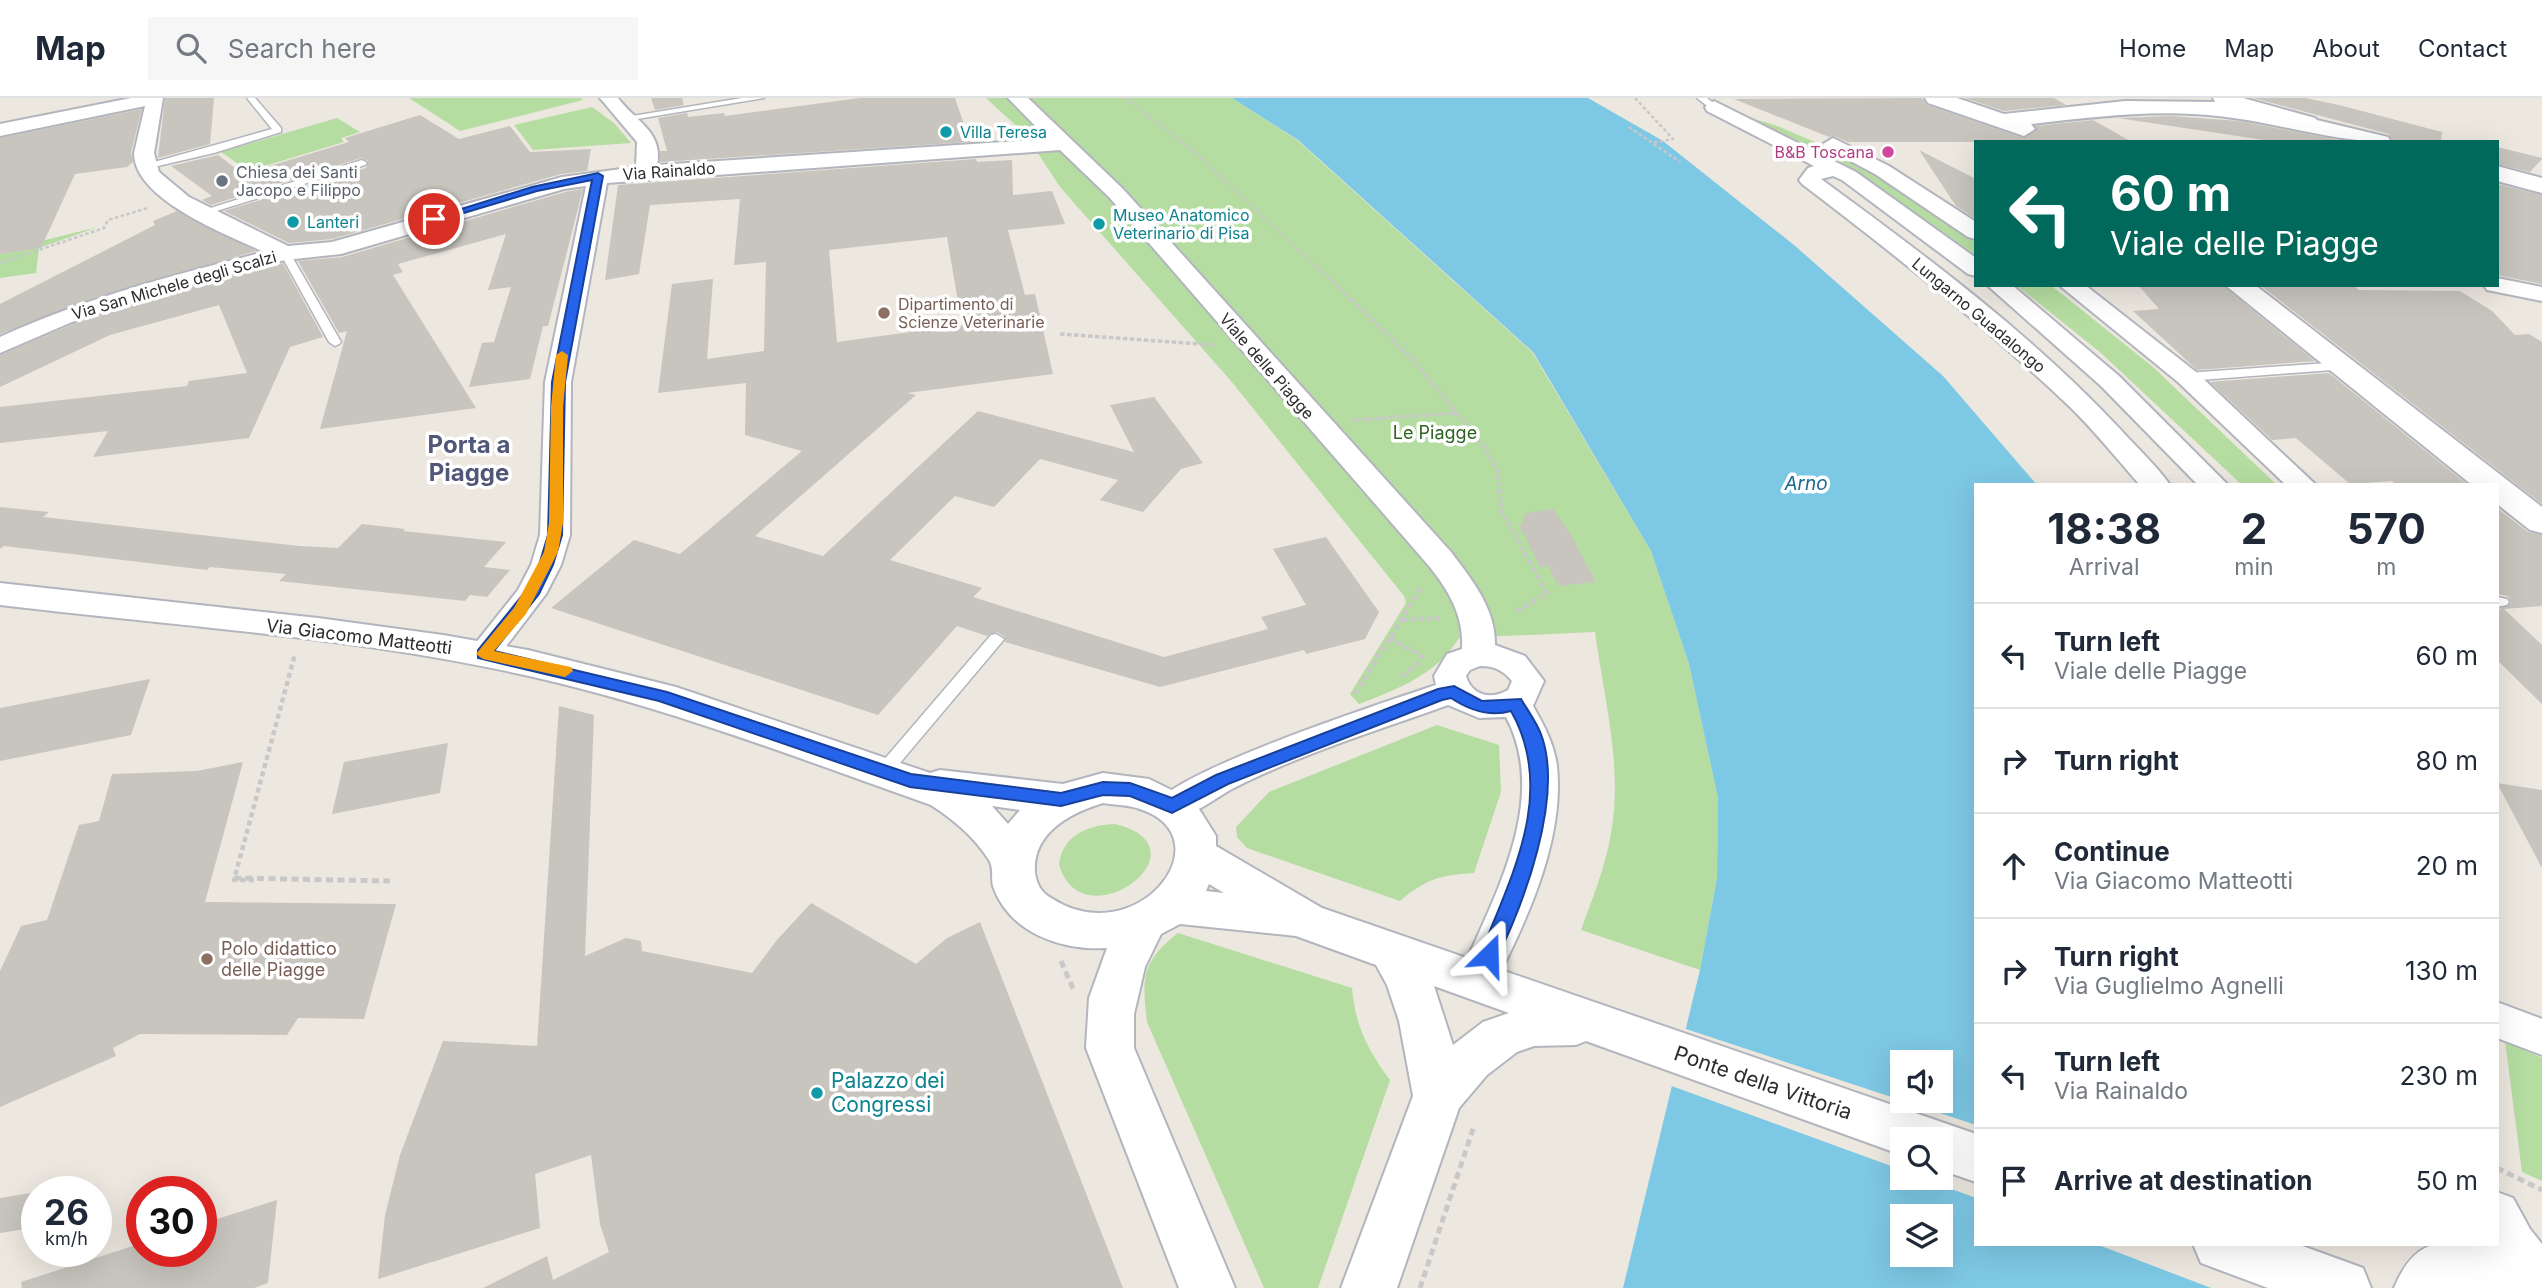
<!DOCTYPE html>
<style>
body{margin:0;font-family:Inter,sans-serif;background:#f6f6f7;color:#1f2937;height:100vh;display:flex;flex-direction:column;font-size:26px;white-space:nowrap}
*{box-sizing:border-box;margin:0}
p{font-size:23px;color:#747a83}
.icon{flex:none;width:38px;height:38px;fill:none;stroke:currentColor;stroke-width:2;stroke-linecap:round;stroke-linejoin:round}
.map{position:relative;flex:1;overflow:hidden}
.sheet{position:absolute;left:1974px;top:385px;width:525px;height:763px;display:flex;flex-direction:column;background:#fff;border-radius:0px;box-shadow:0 7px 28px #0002}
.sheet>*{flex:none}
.guide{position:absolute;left:1974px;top:42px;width:525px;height:147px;border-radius:0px;box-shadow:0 7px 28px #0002;background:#00695c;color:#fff;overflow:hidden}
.tools{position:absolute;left:1890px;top:952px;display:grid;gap:14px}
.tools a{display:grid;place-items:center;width:63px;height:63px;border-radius:0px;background:#fff;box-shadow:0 7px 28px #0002;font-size:35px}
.speed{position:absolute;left:21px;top:1078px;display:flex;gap:14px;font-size:35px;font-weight:700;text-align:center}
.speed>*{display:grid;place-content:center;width:91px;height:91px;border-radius:50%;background:#fff;box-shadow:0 7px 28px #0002;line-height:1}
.speed small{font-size:18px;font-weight:400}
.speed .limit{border:10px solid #d22;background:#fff;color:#111}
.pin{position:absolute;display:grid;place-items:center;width:60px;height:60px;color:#fff;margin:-30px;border:4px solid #fff;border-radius:50%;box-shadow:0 2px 7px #0007}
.me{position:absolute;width:77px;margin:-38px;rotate:22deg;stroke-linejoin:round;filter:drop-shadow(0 0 5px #0008)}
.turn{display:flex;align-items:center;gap:24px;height:147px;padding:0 21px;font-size:32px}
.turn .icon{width:91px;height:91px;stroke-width:2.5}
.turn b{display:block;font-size:49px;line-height:60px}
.eta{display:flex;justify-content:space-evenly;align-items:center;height:119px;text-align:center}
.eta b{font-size:42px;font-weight:700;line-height:49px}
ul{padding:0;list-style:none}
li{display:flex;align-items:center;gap:21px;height:105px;padding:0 21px;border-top:2px solid #e0e1e3}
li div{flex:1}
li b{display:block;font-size:26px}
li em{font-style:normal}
header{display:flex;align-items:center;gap:42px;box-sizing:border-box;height:98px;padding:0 35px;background:#fff;border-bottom:2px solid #e0e1e3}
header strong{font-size:33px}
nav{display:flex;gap:38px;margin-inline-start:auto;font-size:24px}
.search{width:490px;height:63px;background:#f6f6f7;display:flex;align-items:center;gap:18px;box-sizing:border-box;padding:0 24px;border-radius:0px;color:#747a83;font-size:26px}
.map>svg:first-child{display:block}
.green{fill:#b5dda1}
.water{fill:#7dc8e4;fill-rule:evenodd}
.pier{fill:#ece7df}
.building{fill:#c8c5be;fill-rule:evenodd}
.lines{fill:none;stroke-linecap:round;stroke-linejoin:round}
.lane-casing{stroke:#b3b5be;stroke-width:3}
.street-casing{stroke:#b3b5be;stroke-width:4}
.secondary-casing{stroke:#b3b5be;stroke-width:4}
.path-far3{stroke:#c8c8c8;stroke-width:2.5;stroke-dasharray:3.5 2.5;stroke-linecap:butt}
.path-far2{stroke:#c8c8c8;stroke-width:3.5;stroke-dasharray:4.5 2.5;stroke-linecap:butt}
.path-far1{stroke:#c8c8c8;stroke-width:4.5;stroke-dasharray:5 3.5;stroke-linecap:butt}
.path{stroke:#c8c8c8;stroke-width:5;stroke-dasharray:7 4.5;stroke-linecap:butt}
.lane{fill:#fff;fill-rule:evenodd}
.street{fill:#fff;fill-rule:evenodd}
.secondary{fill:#fff;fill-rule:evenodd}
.route{fill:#2563eb;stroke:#184099;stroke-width:2}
.slow{fill:#f59e0b}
.culture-dot{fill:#0f9aa8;stroke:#fff;stroke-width:2.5}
.hotel-dot{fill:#d1479c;stroke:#fff;stroke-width:2.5}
.worship-dot{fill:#6b7280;stroke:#fff;stroke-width:2.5}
.education-dot{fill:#8d6e63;stroke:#fff;stroke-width:2.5}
.labels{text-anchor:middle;stroke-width:7;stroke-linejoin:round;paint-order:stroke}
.far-culture-label{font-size:16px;fill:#0d838f;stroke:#fff;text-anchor:start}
.far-hotel-label{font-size:16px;fill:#b23c85;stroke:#fff;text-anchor:end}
.far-street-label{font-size:16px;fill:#2c2c2c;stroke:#fff}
.far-worship-label{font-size:16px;fill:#5b616d;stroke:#fff;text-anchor:start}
.far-education-label{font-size:16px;fill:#785e54;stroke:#fff;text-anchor:start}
.park-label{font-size:18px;fill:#2f6322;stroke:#fff}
.street-label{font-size:18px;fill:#2c2c2c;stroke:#fff}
.education-label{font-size:18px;fill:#785e54;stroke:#fff;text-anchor:start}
.water-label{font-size:19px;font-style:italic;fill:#1a6891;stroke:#fff}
.near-culture-label{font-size:21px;fill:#0d838f;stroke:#fff;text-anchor:start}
.near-street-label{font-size:21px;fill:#2c2c2c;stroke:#fff}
.district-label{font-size:24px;font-weight:bold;fill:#505778;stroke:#fff}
</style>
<header>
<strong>Map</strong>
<div class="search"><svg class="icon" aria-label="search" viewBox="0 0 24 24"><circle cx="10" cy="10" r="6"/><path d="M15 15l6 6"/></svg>Search here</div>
<nav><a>Home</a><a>Map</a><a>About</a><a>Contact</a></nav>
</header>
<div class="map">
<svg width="2542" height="1190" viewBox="0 0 2542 1190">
<rect width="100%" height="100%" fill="#ece7df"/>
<path class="green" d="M409,0H581L583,2L460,33Z
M986,0H1232L1297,42L1532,254L1651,453L1689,566L1718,700L1717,780L1700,872L1581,832C1592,801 1606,768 1611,735C1623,668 1604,601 1595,534L1459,540C1436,577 1398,591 1359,606L1350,596L1406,505L1404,498L1231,283L1060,89L1026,37Z
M592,9L614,25L631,45L533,52L514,27Z
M1744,18L1775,27L1859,63L1976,143V157L1832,58Z
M337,20L360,34L341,40L344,44L248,73L221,54Z
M98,129L39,150L36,175L0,180V156L38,150L41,143Z
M2016,187H2050L2062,196L2153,269L2277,387H2242L2101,255Z
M1437,627L1499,647L1501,694L1474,775C1440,777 1426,781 1400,803L1247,750L1237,739L1236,729L1269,694Z
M1115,726C1213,750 1081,847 1059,766C1063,737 1088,727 1115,726Z
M1178,835L1352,890C1355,927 1368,953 1390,982L1318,1190H1264L1147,924C1142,880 1141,864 1178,835Z
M2505,943L2542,960V1083L2522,1074Z"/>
<path class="water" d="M1232,0H1588L1663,43L1794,147L1943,278L2037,387H1976V1146H2254L2257,1190H1623L1700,872L1717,780L1718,700L1689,566L1651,453L1533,254L1298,42ZM1902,964H1941V1003H1902ZM1902,1041H1941V1080H1902ZM1902,1118H1941V1157H1902Z"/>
<path class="pier" d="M1683,930L1976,1027V1100L1922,1080H1941V1041H1902V1072L1669,987Z
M2096,1146H2257L2260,1190H2211Z"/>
<path class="building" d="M165,0H214L210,46L158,60Z
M651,0H682L684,7L655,12Z
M860,0H955L970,44L660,64V53H667L658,20L687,15L688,19L724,15L725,18Z
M1922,0L1927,7L2023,40L2036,33V28L2093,22L2132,44H1848L1834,38L1829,39L1734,1Z
M1965,0H2054L2066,7L2004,13Z
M2253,0H2305L2339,7L2442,34L2441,44H2393L2389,36Z
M142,11L131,54L133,64L127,69L75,76L41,150L0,156V40Z
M420,17L459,41L510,28L530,54L591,51L587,73L561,76L332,141L289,145L224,113L366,70L368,63L361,60L211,107L202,102L212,98L171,68L218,57L243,76L349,44L345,40Z
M2171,18L2239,23L2350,44H2277L2118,20Z
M2497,49L2542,60V61L2530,74L2497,66Z
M1919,52L1976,81V121L1956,108Z
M976,61L977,64L1012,62L1013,97L1052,93L1065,126L1008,132L1025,197L1035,196L1053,276L907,295L916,297L755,438L823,458L978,313L1134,354L1110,307L1154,299L1203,365L1181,371L1143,414L1100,402L1118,382L1040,361L994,409L955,398L890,462L982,490L973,499L1164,559L1268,531L1261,519L1306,507L1273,451L1326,439L1379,514L1365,541L1306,556L1304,552L1160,589L1005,544V539L997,534L987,538L957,528L878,617L551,510L634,442L680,456L802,353L745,337L746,285L658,295L672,186L713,181L707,261L764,253L766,164L734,167L740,101L650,107L639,176L605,182L618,87ZM947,139L962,227L837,244L829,152Z
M2497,86L2542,97V186L2497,177Z
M583,91L548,228H543L530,281L469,289L482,245L494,244L511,189L488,192L506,136L398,166L403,174L393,177L476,310L320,331L347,233L339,235L298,163L342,159L565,94Z
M177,113L256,153L96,199L0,236V206L155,127L153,123Z
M283,165L323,239L290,249L249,340L93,359L108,333L0,345V309L187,288L189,283L247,275L219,207L110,237L0,289V257L73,226L181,192Z
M2138,187H2222L2315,263L2197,272L2133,213L2159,211Z
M2260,187H2353L2359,192L2460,193L2492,213L2515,237L2529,236L2542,244V406Z
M2329,275L2468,387H2396L2392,383L2350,386L2296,340L2272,342L2210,284Z
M0,409L49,414L43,419L299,448L338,450L362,426L405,431L403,433L506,444L484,469L510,472L487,499L470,497L465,503L279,483L286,476L210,469L207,472L4,448L0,451Z
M2497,410L2528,434L2542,437V508L2504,511L2542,547V606L2497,562V512L2511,505L2508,498L2497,496Z
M1553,411L1570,435L1596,484L1558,488L1548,468L1540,469L1520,429L1526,415Z
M150,581L131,637L0,663V610Z
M559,608L594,617L585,858L626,840L641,843L642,853L752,875L777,842L811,805L916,866L947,840L980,824L1123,1190H483L547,1158L553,1182L609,1154L600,1126L591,1057L535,1076L540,1130L378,1181L385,1117L400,1057L443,943L537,948Z
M448,645L440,695L332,716L344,664Z
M243,664L205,804L396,806L364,921L298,920L287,937L140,936L113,950L116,958L0,1009V873L21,828L47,822L79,727L99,723L112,676L197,673Z
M2497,685L2542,692V770Z
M37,1094V1129L0,1135V1100Z
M277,1102L268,1185L254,1190H22L21,1184L142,1145V1153H201V1126Z"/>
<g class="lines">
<g class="lane-casing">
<path id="lane" d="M247,0H255L281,30V34L214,55L145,71L140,68L272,31Z
M742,0H764L625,23L620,20Z
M1697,0H1707L1718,9L1711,11Z
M362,62L367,65L365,67L207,116L198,114Z
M281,153L290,155L341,244L339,246L335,248L329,244L280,155Z
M2341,264L2347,268L2345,271L2187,283L2181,279L2187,275Z
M2497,499L2507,501L2509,504L2507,507L2497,509Z
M996,536L1004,541L1001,545L889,678H877L875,674L877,670L991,537Z"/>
</g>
<g class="street-casing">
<path id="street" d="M131,0H163L154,55L159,74L189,99L288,148L332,144L562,79L636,69L637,44L600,0H618C635,23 664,34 657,67L1048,41L1008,0H1028L1123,91L1451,454C1472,482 1496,511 1495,547L1525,558L1544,583L1533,608C1544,627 1554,646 1557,668C1564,735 1533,809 1503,869L1489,873L1475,869L1469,857C1501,785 1547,696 1506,619L1479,620L1448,607C1376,633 1300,656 1232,691C1210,703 1185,726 1159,718L1154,708C1173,673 1388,603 1436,587L1434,578L1447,556L1462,551C1464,518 1449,493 1429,468L1109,99L1060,52L607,85L571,284L570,437L561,467L546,496L494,564L483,567L472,564L467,556L518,492L531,467L540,437L545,284L586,88L564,91L341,156L285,162L180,189L72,224L0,255V239C85,200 174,177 264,154C228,137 134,102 134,55L145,8L0,38V26ZM1480,568C1494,568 1503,572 1512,583L1508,592C1491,602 1472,598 1466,578L1470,572Z
M2213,0H2243L2315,20L2318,24L2308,30L2215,4Z
M1714,3L1856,74L1976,160V178L1968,176L1842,82L1833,78L1821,81C1925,157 2031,236 2120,331C2136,349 2156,367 2170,387H2140C2117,361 2094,332 2069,308C1985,228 1894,156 1802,86L1799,82L1808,70L1814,68L1707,13L1705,9Z
M1833,40L1889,68L1976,124V141L1968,139L1875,76L1826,50L1823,46Z
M2497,180L2542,189V203L2487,192L2484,187H2497Z
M1987,187H2012L2119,278L2228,387H2198L2101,288Z
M2059,187H2085L2196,274L2316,387H2286L2178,284Z
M2497,904L2542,921V957L2497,940Z
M2497,1094L2513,1100L2530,1131L2542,1146V1190H2518L2496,1163L2488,1146H2497Z"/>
</g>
<g class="secondary-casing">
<path id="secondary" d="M1925,0H1957L2004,16L2125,3L2217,4L2300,18L2388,39L2391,44C2332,44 2276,24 2218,18C2155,11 2093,19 2031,26L2035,31L2024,38L1928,5Z
M2497,68L2542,80V95L2497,83Z
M2225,187H2255L2542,409V435L2530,432L2497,406V387H2472Z
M0,485L318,520L443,537L528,552L676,589L930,675L940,672L1063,686L1103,675L1149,681L1194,703L1216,738V748L1322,810L1976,1036V1084L1941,1072V1041H1902V1057L1586,943L1576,947L1534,948L1517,954L1487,977L1459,1010L1397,1190H1341L1413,998L1399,923L1387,887L1376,867L1296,838L1180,826L1161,836L1145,869L1134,916V950L1235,1190H1179L1086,950L1089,900L1107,850C1062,853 1009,835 993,788C991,780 994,770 989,762C975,740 953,721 931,707C798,660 667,609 529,578C357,539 175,528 0,507ZM1103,705C1115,707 1129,707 1140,711C1227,740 1137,856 1051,800C1041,794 1037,787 1035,775C1032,735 1070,715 1103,705ZM992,708L1020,712L1008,726ZM1209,786L1224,795L1206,793ZM1434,888L1509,915L1483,924L1453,947Z
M2497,1136L2542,1151V1190H2394C2418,1133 2444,1146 2497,1146Z
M2193,1146H2297L2363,1170L2371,1190H2268L2201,1165Z"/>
</g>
<path class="path-far3" d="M1125,0L1191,51L1353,203
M1635,0L1673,41L1652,45
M1629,29L1680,64
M0,165L104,130L108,122L148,110"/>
<path class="path-far2" d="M1351,201L1415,264L1482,346L1497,371L1502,414L1527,459
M1060,236L1215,247
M1354,322L1456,315"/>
<path class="path-far1" d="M1517,513L1547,495L1526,457
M1402,522L1440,520
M1390,540L1425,560
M1402,578L1420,564
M1355,596L1422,488
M254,782H234L295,556"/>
<path class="path" d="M234,780L390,783
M1061,863L1074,893
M2497,1070L2542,1092
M1420,1190L1474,1028"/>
<use href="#lane" class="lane"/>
<use href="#street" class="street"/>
<use href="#secondary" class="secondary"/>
</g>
<path class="route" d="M598,75L603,78L565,284L562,437L553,467L539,496L494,553L667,594L911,676L1061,695L1103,684L1130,685L1172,700L1216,677L1438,591L1454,588L1482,603L1521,601C1528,613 1538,626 1542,639C1563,701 1524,805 1496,862H1483L1480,857C1511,779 1557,694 1511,613C1490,619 1469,612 1451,600L1442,602L1228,686L1172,715L1130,698L1103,697L1061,708L910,689L659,603L478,560V552L525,494L539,467L548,437L552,284L592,82L537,93L434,124L429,121L532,89Z"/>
<path class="slow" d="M562,253L568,257L563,309V425L558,454L526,516L494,553L571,569L573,573L565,579L483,561L476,556L514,510L544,454L549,425L551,309L556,257Z"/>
<g class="culture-dot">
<circle cx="946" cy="34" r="7"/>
<circle cx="293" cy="124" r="7"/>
<circle cx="1099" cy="126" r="7"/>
<circle cx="817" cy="995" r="7"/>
</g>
<circle class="hotel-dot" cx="1888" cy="54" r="7"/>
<circle class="worship-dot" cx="222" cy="83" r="7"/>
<g class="education-dot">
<circle cx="884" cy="215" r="7"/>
<circle cx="207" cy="861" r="7"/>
</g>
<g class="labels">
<g class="far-culture-label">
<text x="960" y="40">Villa Teresa</text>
<text x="1113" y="123">Museo Anatomico<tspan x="1113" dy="18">Veterinario di Pisa</tspan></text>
<text x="307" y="130">Lanteri</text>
</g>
<g class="far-hotel-label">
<text x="1874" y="60">B&amp;B Toscana</text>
</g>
<g class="far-street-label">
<text transform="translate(669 73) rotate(-4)" y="6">Via Rainaldo</text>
<text transform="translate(174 187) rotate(-16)" y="6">Via San Michele degli Scalzi</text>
<text transform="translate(1979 217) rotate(40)" y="6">Lungarno Guadalongo</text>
<text transform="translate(1267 268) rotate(49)" y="6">Viale delle Piagge</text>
</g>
<g class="far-worship-label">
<text x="236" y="80">Chiesa dei Santi<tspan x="236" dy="18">Jacopo e Filippo</tspan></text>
</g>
<g class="far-education-label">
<text x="898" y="212">Dipartimento di<tspan x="898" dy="18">Scienze Veterinarie</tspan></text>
</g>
<g class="park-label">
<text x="1435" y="341">Le Piagge</text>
</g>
<g class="street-label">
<text transform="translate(359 539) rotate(7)" y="6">Via Giacomo Matteotti</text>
</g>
<g class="education-label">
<text x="221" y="857">Polo didattico<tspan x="221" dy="21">delle Piagge</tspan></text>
</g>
<g class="water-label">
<text x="1806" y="392">Arno</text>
</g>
<g class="near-culture-label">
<text x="831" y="990">Palazzo dei<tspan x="831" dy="24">Congressi</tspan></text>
</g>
<g class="near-street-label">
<text transform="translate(1763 985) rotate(19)" y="7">Ponte della Vittoria</text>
</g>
<g class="district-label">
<text x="469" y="355">Porta a<tspan x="469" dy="28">Piagge</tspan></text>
</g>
</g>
</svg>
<div class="tools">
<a><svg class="icon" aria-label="sound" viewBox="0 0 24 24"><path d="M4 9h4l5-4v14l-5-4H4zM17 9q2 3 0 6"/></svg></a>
<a><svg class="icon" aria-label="search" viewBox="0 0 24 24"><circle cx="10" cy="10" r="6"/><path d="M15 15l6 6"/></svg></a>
<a><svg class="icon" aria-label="layers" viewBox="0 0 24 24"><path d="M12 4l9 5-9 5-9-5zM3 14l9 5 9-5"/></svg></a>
</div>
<div class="speed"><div>26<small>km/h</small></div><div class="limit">30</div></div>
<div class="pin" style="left:434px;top:121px;background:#d93025"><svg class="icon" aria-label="arrive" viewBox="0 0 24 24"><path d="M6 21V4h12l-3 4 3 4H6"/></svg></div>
<svg class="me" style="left:1489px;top:857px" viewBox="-20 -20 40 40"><path d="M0-17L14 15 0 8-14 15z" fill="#2563eb" stroke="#fff" stroke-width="4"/></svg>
<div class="guide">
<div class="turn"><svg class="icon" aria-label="left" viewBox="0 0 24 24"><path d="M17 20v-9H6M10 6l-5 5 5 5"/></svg><div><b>60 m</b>Viale delle Piagge</div></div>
</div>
<section class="sheet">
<div class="eta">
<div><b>18:38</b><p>Arrival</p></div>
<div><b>2</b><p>min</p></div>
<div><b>570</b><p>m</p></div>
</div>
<ul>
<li><svg class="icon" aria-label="left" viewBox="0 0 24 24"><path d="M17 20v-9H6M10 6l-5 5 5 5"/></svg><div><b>Turn left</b><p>Viale delle Piagge</p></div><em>60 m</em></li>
<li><svg class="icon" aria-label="right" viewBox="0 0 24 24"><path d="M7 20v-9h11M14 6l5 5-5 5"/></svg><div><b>Turn right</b></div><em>80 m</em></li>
<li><svg class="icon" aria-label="ahead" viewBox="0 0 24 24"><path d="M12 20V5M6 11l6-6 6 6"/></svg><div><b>Continue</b><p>Via Giacomo Matteotti</p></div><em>20 m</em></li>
<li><svg class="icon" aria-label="right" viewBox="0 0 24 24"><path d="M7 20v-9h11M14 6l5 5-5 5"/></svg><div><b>Turn right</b><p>Via Guglielmo Agnelli</p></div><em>130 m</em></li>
<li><svg class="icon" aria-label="left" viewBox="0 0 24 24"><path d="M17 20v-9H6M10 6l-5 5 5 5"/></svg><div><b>Turn left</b><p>Via Rainaldo</p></div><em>230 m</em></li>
<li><svg class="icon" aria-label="arrive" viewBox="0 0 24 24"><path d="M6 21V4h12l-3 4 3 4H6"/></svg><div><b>Arrive at destination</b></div><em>50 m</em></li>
</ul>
</section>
</div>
